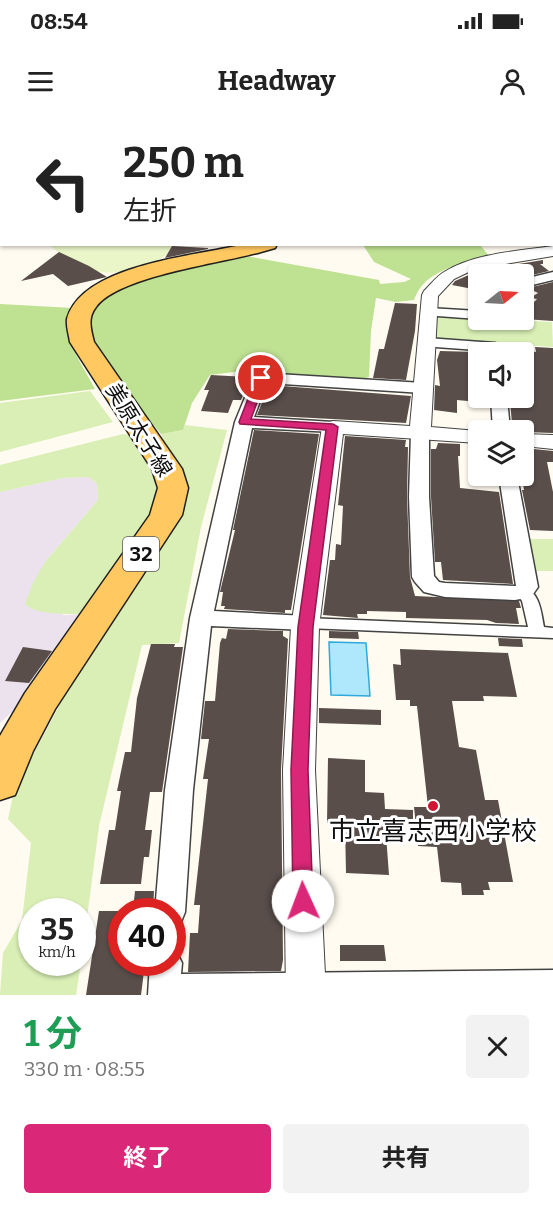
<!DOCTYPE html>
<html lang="ja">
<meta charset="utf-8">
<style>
body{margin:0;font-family:Bitter,"Noto Sans JP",serif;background:#f2f2f2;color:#222;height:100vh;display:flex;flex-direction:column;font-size:22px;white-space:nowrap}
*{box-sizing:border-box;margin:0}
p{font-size:20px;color:#767676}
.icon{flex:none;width:33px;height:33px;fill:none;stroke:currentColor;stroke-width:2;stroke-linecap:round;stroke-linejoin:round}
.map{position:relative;height:875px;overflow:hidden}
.sheet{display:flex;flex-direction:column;background:#fff;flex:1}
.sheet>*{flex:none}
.hud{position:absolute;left:0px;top:0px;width:554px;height:126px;box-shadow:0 2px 4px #0004;background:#fff;color:#222;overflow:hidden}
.needle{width:39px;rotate:72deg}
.tools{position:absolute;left:468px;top:144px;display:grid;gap:12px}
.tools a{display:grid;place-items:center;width:66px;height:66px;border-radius:6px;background:#fff;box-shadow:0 2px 4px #0004;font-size:30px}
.speed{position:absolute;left:18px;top:778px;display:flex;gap:12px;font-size:30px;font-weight:700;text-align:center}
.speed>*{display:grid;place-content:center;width:78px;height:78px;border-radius:50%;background:#fff;box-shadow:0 2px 4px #0004;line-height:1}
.speed small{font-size:15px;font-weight:400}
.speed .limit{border:9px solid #d22;background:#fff;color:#111}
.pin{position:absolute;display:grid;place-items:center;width:51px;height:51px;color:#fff;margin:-26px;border:3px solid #fff;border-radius:50%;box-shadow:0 2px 6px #0007}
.me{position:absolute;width:66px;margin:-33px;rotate:358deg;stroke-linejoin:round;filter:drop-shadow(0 0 4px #0008)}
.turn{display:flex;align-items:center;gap:21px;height:126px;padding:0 24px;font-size:27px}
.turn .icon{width:78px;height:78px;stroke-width:2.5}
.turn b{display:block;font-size:42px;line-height:51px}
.round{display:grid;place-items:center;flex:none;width:63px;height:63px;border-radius:6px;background:#f2f2f2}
.overview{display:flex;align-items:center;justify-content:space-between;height:102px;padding:0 24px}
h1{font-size:36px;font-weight:700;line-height:45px;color:#1e9e55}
.cta{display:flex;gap:12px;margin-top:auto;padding:12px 24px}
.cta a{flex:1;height:69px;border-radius:6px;background:#db2777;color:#fff;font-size:24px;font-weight:700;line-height:69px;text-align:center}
.cta a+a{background:#f2f2f2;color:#222}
.status{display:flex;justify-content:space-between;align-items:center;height:42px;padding:0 30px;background:#fff;direction:ltr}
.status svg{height:16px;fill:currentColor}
header{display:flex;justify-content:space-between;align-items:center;height:78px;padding:0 24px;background:#fff;font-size:27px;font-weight:700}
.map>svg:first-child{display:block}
.industrial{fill:#ece2ee}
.green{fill:#d9efb5}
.forest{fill:#bee192}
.pitch{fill:#eaf5c8}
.water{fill:#afe8fd;stroke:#2da9dc;stroke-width:1.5}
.building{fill:#594e4a}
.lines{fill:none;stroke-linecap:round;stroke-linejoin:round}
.service-casing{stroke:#424242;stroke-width:4}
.pedestrian-casing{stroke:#424242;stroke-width:3}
.minor-casing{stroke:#424242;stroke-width:3}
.tertiary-casing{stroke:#424242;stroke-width:2}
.primary-casing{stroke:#202020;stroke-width:3}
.service{fill:#fff;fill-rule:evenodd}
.pedestrian{fill:#fff;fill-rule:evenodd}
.minor{fill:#fff;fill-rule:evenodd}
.tertiary{fill:#fff;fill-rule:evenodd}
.primary{fill:#ffc860;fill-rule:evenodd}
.route{fill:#db2777;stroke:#8e194d;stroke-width:1.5}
.poi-dot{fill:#cf1633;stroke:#fff;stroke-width:2}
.labels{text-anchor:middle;stroke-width:6;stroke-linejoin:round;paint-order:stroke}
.shield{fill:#fff;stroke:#575757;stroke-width:1.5}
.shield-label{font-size:20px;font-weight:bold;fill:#0f0f0f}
.street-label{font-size:21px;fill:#0f0f0f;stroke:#fff}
.near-poi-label{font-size:26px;fill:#0f0f0f;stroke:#fff}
</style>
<div class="status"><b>08:54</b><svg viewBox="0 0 49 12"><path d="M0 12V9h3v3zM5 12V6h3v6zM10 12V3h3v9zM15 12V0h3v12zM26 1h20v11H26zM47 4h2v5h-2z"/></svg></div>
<header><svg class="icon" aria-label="menu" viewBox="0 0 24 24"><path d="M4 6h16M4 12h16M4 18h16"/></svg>Headway<svg class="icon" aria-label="person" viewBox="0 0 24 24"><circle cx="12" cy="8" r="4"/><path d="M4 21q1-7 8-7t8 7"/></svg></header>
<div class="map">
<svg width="553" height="875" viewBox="0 0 553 875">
<rect width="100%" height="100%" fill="#fffbf0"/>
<path class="industrial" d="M89,357L97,364L98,380L45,442L63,495L83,494L25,580L0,603V372L63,358Z"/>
<path class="green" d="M436,196L552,202L553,227L435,219Z
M90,271L113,302L0,332V283Z
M185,305L227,310L201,407L179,523L142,525L99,706L83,829L82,792H32V843H81L76,875H0L3,833L22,800L31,723L8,699L14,671L95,518L164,415L170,339L161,314L183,310Z
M123,314L131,315C146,339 156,353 158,383L83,494C68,494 35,495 25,484L33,463L45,442L98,380L97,364L89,357L63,358L0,372V345Z
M527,419H553V451H534Z"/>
<path class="forest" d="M0,0H155V1L2,2L0,116Z
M363,125L481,126L489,136C461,144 424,150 414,180L396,182L376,178L371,211L369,257L360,260L242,251L210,255L192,283L183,310L161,314C142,290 87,228 88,199C88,192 93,184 96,178L166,152L246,136L379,160L380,164L404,162L411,159L374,142Z
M0,184L73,188C58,214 83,245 95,269L0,281Z"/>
<path class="pitch" d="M49,125H176C162,140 157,142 138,148C101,160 78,148 49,125Z"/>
<path class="water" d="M329,522L366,523L370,576L331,575Z"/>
<path class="building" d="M172,126L208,128V129L165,138Z
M59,132L89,146L107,157L68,166L53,154L21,161Z
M543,140V144H540L549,151L524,157V154H498L487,149Z
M478,151V170L452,165L455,161Z
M553,162V201L524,199V192L537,179L530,178L538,173L528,168Z
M395,183L417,184L415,211L406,260L373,258L379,229H384Z
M535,227L553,228V313L524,312L519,310L518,305L512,304L510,281L516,282V278H524V249H533L530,231L536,232Z
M440,231L478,232V282L457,280V293L434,290L435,265L440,266L437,240Z
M211,255L247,257L245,260L249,261L241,280H233L228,293L201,291L209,270H204Z
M269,265L411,276L406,303L257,295Z
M254,310L319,314L291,490H285V493L224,489L225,486H221L223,472H220L235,410H233Z
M345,316L406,320L405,327H408L407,377L410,457L415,476L519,481L521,488H516L519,504L496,503L487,500L406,498V492L367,491V494H357L358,498L323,495L330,440H335L336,424L341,425L343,386L338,385Z
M438,323L460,324V336H458L460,368L499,372L513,464L443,460L441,442H435L431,377V329H436Z
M524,328L553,331V342H547L553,372V411L530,410L522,370H524L522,358Z
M228,509L283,511V516L288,519L281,650L283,840L281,851L188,852L190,813H198L200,785H194L208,659H203L209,619H201L205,581H215L220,523L222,518L226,519Z
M329,511L358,512L359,519L329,518Z
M498,518L522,519L523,527L499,526Z
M151,524H175L174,527H183L162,672H150L145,710H152L149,737H144L141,764H100L109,710H115L121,671H117L125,632H131L137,578Z
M23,527L52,531L29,563L5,561Z
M400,529L508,533L517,577L483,576L484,581H452L459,627L476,630L485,680H498L513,762H488L490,770H483L484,775H462L461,763L441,762L437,727L418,726L414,687H428L417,586H410V580H396L393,544L401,545Z
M319,588L381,590V605L319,603Z
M328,638L365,640V672L384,673L385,689L413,690V702H385L389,755L346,753L345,704L327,703Z
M135,771H154L153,790H133Z
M99,791H122V843H145L141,875H86Z
M340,825H384L386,841H340Z"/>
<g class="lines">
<g class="service-casing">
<path id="service" d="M552,63H553V67H552Z"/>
</g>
<g class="pedestrian-casing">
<path id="pedestrian" d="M523,467C540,472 541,492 544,507L553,508V518L306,508L300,507L298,503L300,499L306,498L528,507L522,481L515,472Z"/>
</g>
<g class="minor-casing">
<path id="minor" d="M217,0H227L228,2H218Z
M259,0H269L270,2H260Z
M282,0H305L281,2Z
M350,0H360L361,2H351Z
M400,0H424L399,2Z
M552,10H553V16H552Z
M552,91H553V97H552Z
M552,113L553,114V126L549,124H552Z
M553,152V160L524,167V159Z
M429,188L478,191V199L424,195L422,192L424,189Z
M427,218L495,223L500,225L504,232L422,226L419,223L422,220Z
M261,253L423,263L431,268L423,273L267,263L254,297L333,302L339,303L342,307L339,311L333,312L252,308L214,491L306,496L314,498L317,503L314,508L306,510L211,506L193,670L185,792L181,802L172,805V792H155L165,670L190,498L235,302L253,258Z
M491,278H507L510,310H493Z
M420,308L426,309L429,313V377L434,456L439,462L445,463L516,466L499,356H517L538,467L531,477L515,480L445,477L424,472L415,462L412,457L409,377L411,313L414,309Z
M172,831L177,833L182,843L181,854L553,850V875H148L150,843H172Z"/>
</g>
<g class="tertiary-casing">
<path id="tertiary" d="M303,0H316L317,2H305Z
M553,126V136L475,149L454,159L438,176L431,307L478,311V323L343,314L319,507L315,650L326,875H286L283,650L291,507L322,307L326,303L333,301L410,306L422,175L424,171C430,165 437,156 444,152C475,133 518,131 553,126Z
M524,314L553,315V329L524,326Z"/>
</g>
<g class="primary-casing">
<path id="primary" d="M478,0H507L477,2Z
M245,124H277L275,128L261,132C222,143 118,156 96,187C87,198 91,210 94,222L182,349L188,368L182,395L55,589L33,631L15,675L0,680V616L25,573L150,395L158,368L152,349L70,222C69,215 66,206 67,199C82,144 197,136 245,124Z"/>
</g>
<use href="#service" class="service"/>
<use href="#pedestrian" class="pedestrian"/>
<use href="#minor" class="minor"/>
<use href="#tertiary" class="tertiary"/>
<use href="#primary" class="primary"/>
</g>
<path class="route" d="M261,255L266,258L251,299L333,304L338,307L313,507L308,650L313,781L310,787L303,790L296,787L293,781L291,650L298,507L326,310L240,304L239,302L256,258Z"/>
<circle class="poi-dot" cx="433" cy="686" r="6"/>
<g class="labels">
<rect class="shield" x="123" y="417" width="36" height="34" rx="4.5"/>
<g class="shield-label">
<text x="141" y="441">32</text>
</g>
<g class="street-label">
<text transform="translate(139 310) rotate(58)" y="7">美原太子線</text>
</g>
<g class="near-poi-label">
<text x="433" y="720">市立喜志西小学校</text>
</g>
</g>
</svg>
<div class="tools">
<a><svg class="needle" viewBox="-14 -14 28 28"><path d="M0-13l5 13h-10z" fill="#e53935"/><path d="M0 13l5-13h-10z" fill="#767676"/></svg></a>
<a><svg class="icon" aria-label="sound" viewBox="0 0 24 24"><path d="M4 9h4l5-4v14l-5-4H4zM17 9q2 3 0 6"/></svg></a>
<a><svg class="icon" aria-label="layers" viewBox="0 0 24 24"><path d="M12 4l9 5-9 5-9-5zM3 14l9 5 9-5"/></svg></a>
</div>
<div class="speed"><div>35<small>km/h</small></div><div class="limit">40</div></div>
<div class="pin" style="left:261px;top:258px;background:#d93025"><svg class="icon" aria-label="arrive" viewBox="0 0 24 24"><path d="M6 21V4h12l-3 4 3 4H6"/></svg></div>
<svg class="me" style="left:303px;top:781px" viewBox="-20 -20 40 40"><circle r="19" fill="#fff"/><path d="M0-13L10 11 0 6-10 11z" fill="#db2777"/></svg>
<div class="hud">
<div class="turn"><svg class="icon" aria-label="left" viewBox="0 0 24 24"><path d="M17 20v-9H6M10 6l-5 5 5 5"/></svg><div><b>250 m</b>左折</div></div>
</div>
</div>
<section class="sheet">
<div class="overview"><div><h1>1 分</h1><p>330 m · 08:55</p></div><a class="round"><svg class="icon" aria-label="close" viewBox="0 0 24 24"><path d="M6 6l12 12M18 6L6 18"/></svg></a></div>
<div class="cta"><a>終了</a><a>共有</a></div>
</section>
